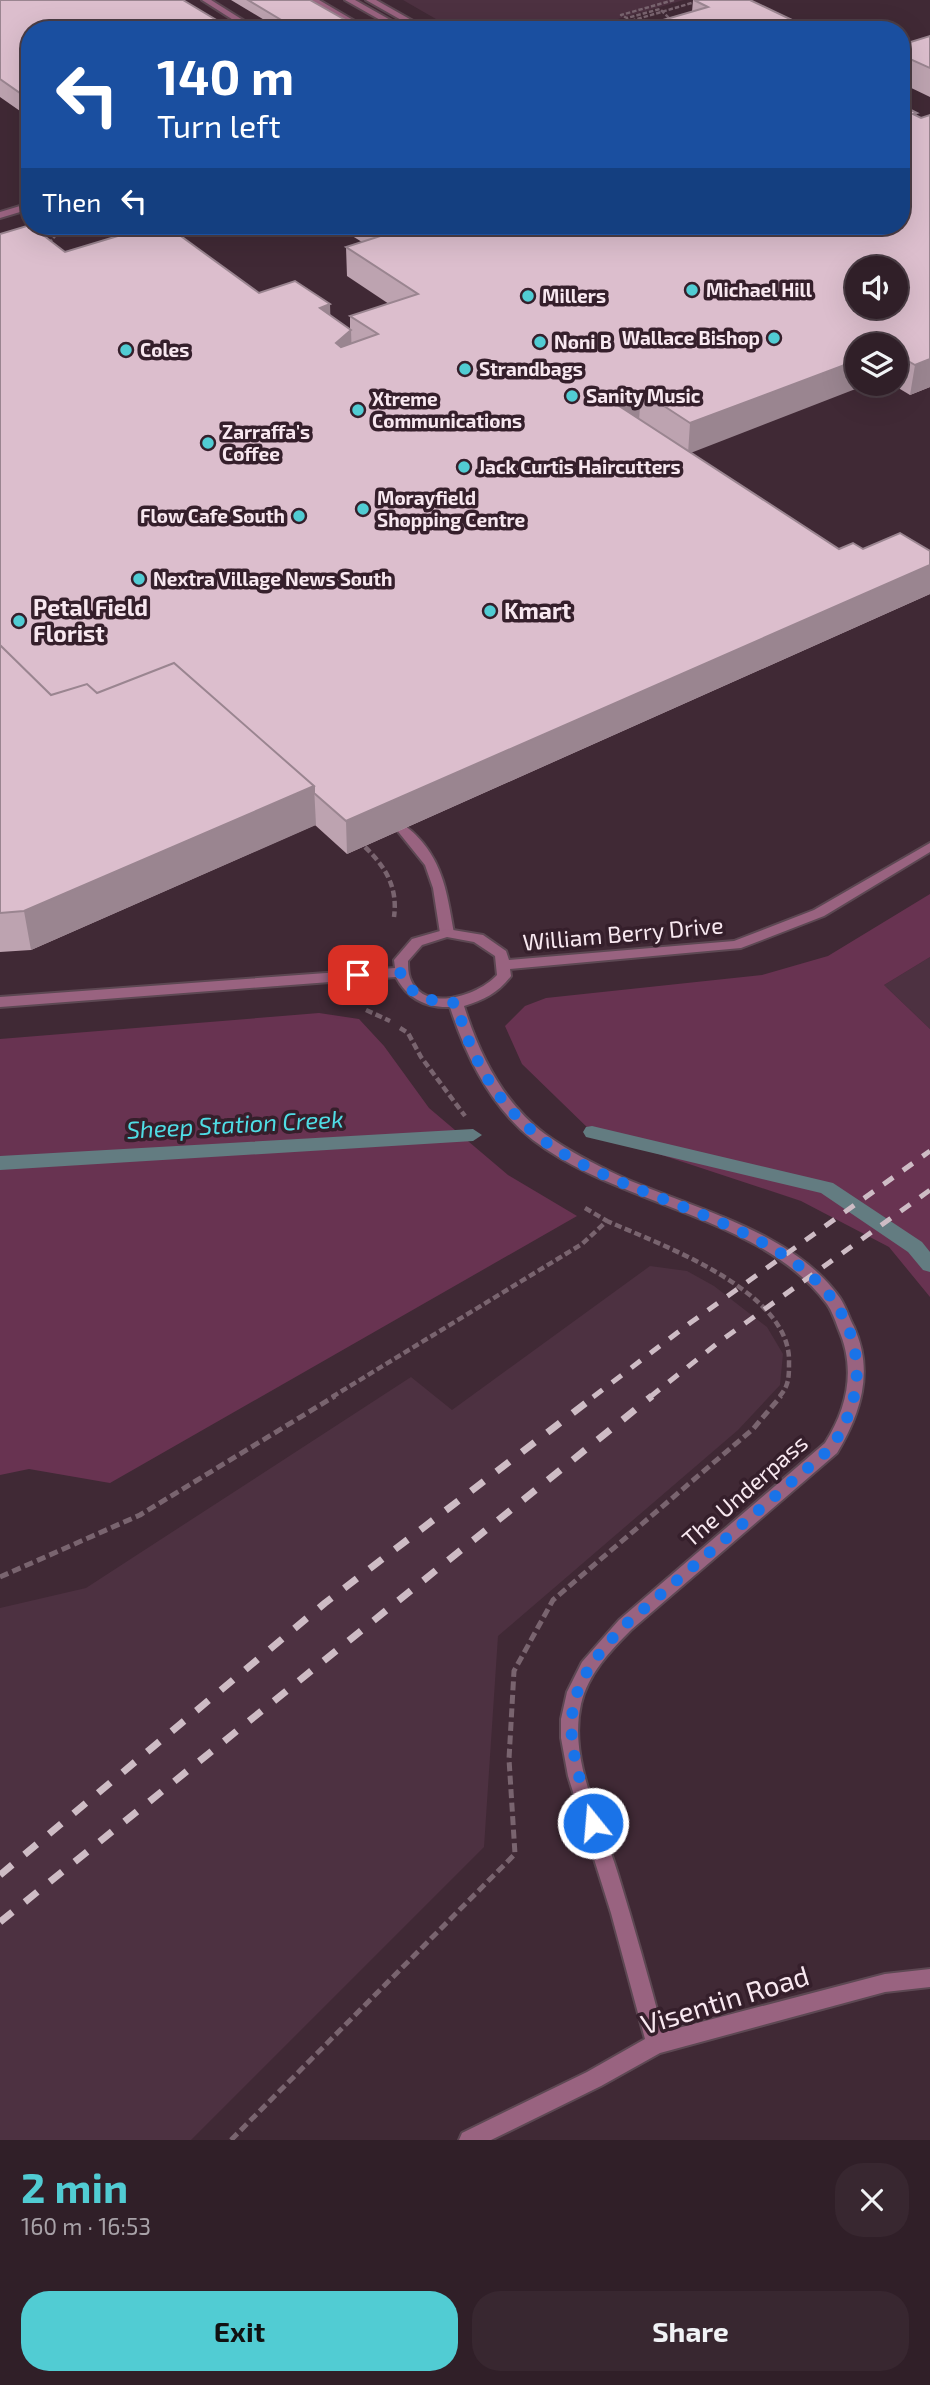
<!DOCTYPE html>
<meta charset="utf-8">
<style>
body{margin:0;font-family:"Exo 2",sans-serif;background:#382730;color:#f1f3f6;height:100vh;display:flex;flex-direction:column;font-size:26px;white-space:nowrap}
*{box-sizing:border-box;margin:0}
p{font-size:23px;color:#a8a2a8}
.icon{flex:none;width:38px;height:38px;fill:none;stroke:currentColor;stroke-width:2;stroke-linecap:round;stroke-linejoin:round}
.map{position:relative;height:2140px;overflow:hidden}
.sheet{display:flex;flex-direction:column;background:#301f28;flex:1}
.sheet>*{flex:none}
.top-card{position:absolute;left:21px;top:21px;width:889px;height:214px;border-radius:28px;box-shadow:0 7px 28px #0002,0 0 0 2px #4b3d45;background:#1a4fa0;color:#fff;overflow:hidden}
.buttons{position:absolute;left:845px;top:256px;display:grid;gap:14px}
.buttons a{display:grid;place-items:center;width:63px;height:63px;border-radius:50%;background:#301f28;box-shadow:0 7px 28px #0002,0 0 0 2px #4b3d45;font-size:35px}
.pin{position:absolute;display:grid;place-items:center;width:60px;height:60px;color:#fff;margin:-30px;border-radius:14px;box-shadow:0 4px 10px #0006}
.me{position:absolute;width:77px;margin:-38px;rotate:343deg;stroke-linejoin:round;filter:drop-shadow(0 0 5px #0008)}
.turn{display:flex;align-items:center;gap:24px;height:147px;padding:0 21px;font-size:32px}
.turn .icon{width:91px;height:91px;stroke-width:2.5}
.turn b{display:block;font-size:49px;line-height:60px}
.then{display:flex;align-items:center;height:66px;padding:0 21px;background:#0003;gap:14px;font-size:26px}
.round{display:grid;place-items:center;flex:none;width:74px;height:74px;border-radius:28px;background:#382730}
.headline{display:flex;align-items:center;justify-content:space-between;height:119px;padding:0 21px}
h1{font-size:42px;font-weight:700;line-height:52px;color:#51ccd3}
.action{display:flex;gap:14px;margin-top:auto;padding:14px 21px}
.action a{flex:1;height:80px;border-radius:28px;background:#51ccd3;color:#111;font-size:28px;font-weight:700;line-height:80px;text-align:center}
.action a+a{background:#382730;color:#f1f3f6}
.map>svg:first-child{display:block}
.built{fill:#4d3141}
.green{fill:#683351}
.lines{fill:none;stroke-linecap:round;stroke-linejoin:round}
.stream{fill:#637c81;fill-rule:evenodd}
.service-casing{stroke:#5d4853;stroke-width:4}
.minor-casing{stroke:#5d4853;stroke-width:4}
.path-far2{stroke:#79646f;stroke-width:2.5;stroke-dasharray:4.5 2;stroke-linecap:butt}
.path-far1{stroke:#79646f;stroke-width:4.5;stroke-dasharray:7 3.5;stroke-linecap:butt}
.path{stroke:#79646f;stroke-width:5;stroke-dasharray:9 4.5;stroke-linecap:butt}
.service{fill:#996380;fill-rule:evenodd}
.minor{fill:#996380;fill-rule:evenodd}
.rail-far1{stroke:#cebcc5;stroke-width:5;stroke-dasharray:12 12;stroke-linecap:butt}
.rail{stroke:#cebcc5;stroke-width:7;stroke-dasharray:16 16;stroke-linecap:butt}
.wall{fill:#bda3b0}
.shaded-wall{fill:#9a8590}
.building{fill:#dcbecd;stroke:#9a8590;stroke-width:2;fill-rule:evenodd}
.route{stroke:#1a73e8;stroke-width:12;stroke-dasharray:0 21.6}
.poi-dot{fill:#51ccd3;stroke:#351f2b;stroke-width:2.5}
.labels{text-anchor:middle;stroke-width:7;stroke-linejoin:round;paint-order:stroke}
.far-poi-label{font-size:19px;font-weight:bold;fill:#f8e8f0;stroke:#351f2b;text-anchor:start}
.poi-label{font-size:23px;font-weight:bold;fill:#f8e8f0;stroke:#351f2b;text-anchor:start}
.street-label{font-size:23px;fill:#f8e8f0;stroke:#351f2b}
.water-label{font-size:24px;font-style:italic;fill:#4fdde5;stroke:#351f2b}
.near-street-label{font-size:28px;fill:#f8e8f0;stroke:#351f2b}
</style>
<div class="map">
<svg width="930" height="2140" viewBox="0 0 930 2140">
<rect width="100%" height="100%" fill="#402935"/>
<path class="built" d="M403,0H684L580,30H455Z
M930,957V1029L884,985Z
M650,1266L687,1271L714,1286L767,1327L783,1354L780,1385L738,1430L498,1636L484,1847L191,2140H0V1608L86,1588L411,1377L452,1410Z"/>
<path class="green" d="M930,894V957L884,985L930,1029V1297L889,1247L801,1201L592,1132L522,1064L505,1026L525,1006L546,998L762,975L828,956Z
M319,1013L359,1019L384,1046L429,1108L508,1175L577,1216L110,1483L29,1469L0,1475V1039Z"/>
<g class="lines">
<path class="stream" d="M592,1126L833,1183L922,1242L930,1252V1272L923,1270L908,1252L821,1193L586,1137L583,1132L586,1127Z
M473,1129L482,1135L473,1141L0,1170V1156Z"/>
<g class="service-casing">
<path id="service" d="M202,0H211L259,30H249Z
M309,0H319L370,30H360Z
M402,825C410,828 417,836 423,843C445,870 448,900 454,933L452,936L447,937L440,933L433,888L425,865L396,829Z"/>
</g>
<g class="minor-casing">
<path id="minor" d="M345,0H355L408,30H398Z
M366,0H376L429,30H419Z
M30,203V209L0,218V212Z
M930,843V852L824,916L741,948L510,969L511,976C498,993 484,1000 464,1006C479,1054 503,1103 545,1134C570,1152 596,1165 624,1178C694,1209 794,1232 840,1298C846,1307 849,1318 854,1327C874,1371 861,1413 837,1453L631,1630C610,1651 588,1674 581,1704C568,1761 602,1821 618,1874C634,1926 649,1979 663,2032L885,1974L930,1969V1987L885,1992L660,2053L601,2086L491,2140H459L462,2133L587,2072L645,2039L611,1913L568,1776L561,1738V1719L567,1692L582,1662L619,1620L825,1443C848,1407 856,1368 838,1328C835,1320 832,1311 827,1304C762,1216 619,1206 533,1140C491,1107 466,1057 450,1007C426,1008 407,998 396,977L0,1007V997L395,968L394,960L412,939L447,929L483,935L506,951L509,960L734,941L814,910ZM447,937L474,942L495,956L497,975C478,996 423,1014 410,978C408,973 408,966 408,961L422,945Z"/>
</g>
<path class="path-far2" d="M674,0L621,15L627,18L660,9L681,30
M600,30L702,0
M49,243L64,226"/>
<path class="path-far1" d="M365,847C386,867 398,888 394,917
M366,1010L390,1021
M400,1028L408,1033L421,1057L465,1116
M585,1208L607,1221
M332,1397L582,1244L607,1221C661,1245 792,1291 789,1363C789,1377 789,1386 779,1397"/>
<path class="path" d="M0,1577L140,1515L335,1396
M231,2140L515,1854L509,1759L514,1671L553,1600L753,1429L781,1396"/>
<use href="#service" class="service"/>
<use href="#minor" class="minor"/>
<path class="rail-far1" d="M593,1397L690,1323L930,1151
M650,1397L719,1342L930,1190"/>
<path class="rail" d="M0,1875L325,1603L595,1396
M0,1922L652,1396"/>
</g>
<path class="wall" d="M0,0L30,30V118L0,97Z
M231,0H310L363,30H281Z
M693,0H750L813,30H632L692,12Z
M930,36V97L901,83V45Z
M917,113L916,116L921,118L930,115V387L910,395L890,383H896V345H858L690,453L839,549L930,551V594L347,854L315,825L31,950L0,952V234L65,252L259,293L330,315L350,329V316L389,304L347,276L346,247L362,242L336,226H901Z
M271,226H315L286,235Z"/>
<path class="shaded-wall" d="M285,226H315L286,235Z
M330,304L331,334L320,308Z
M351,330L352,360L336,343Z
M930,359V387L910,395L915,365Z
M858,360V383H871L688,454L690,423Z
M641,391L639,421L613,402Z
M930,565V594L347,854L346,821Z
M314,786L316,825L31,950L24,911Z"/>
<path class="building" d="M0,0H183L233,30H30V100L0,79Z
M248,0H310L363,30H298Z
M694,0H750L813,30L632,29L708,7Z
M930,36V68L901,55V45Z
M901,105L917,113L913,114L921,118L930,115V359L915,365L896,354V345H858V360L690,423L641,391L613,402L839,549L853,543L863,549L900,533L930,551V565L346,821L314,793V786L174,663L97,693L87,684L51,695L0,645V234L30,225L65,252L151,226H167L259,293L295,281L330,304L320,308L351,330L336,343L341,347L378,334L350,316L418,294L346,247L393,232L383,226H901ZM858,268H896V306H858Z
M0,645L51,695L87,684L97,693L174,663L314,786L24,911L0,913Z"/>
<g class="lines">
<path class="route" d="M358,975L400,972C409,997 431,1002 456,1003C471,1057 494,1100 538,1136C625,1208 823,1221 853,1343C863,1381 852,1416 831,1448L625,1625C554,1696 565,1734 593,1823"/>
</g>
<g class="poi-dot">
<circle cx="692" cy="290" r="7"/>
<circle cx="528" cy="296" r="7"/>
<circle cx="774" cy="338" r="7"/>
<circle cx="540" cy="342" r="7"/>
<circle cx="126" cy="350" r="7"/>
<circle cx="465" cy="369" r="7"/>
<circle cx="572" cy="396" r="7"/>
<circle cx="358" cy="410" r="7"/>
<circle cx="208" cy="443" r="7"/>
<circle cx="464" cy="467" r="7"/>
<circle cx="363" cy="509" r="7"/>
<circle cx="299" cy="516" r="7"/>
<circle cx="139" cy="579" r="7"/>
<circle cx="490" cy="611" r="7"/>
<circle cx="19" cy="621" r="7"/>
</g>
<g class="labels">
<g class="far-poi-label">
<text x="706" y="297">Michael Hill</text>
<text x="542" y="303">Millers</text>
<text x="760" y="345" text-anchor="end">Wallace Bishop</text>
<text x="554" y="349">Noni B</text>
<text x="140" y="357">Coles</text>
<text x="479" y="376">Strandbags</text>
<text x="586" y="403">Sanity Music</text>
<text x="372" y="406">Xtreme<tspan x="372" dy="22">Communications</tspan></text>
<text x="222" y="439">Zarraffa's<tspan x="222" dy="22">Coffee</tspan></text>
<text x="478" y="474">Jack Curtis Haircutters</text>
<text x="377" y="505">Morayfield<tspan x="377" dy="22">Shopping Centre</tspan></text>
<text x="285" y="523" text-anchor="end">Flow Cafe South</text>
<text x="153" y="586">Nextra Village News South</text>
</g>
<g class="poi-label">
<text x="33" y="616">Petal Field<tspan x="33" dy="26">Florist</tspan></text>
<text x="504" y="619">Kmart</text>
</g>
<g class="street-label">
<text transform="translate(623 934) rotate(-5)" y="8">William Berry Drive</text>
<text transform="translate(745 1491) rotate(-41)" y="8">The Underpass</text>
</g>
<g class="water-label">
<text transform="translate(235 1125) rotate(-3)" y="8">Sheep Station Creek</text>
</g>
<g class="near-street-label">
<text transform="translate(725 2000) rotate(-17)" y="10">Visentin Road</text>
</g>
</g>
</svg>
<div class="buttons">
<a><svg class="icon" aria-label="sound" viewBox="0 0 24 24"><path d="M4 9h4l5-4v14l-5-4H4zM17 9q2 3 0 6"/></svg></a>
<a><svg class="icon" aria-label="layers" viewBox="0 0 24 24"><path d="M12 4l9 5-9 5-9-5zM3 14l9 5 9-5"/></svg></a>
</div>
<div class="pin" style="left:358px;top:975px;background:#d93025"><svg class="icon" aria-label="arrive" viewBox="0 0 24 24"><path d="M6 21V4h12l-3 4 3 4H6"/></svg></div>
<svg class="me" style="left:593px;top:1823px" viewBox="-20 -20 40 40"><circle r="17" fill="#1a73e8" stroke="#fff" stroke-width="3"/><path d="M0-11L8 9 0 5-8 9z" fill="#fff"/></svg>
<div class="top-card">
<div class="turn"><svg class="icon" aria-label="left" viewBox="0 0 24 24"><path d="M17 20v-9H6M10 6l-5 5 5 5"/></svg><div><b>140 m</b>Turn left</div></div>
<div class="then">Then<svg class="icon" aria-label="left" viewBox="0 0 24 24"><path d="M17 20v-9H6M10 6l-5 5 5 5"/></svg></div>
</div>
</div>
<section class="sheet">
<div class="headline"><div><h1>2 min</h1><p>160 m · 16:53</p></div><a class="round"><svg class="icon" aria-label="close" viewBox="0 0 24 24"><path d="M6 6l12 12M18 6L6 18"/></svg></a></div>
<div class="action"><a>Exit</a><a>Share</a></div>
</section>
